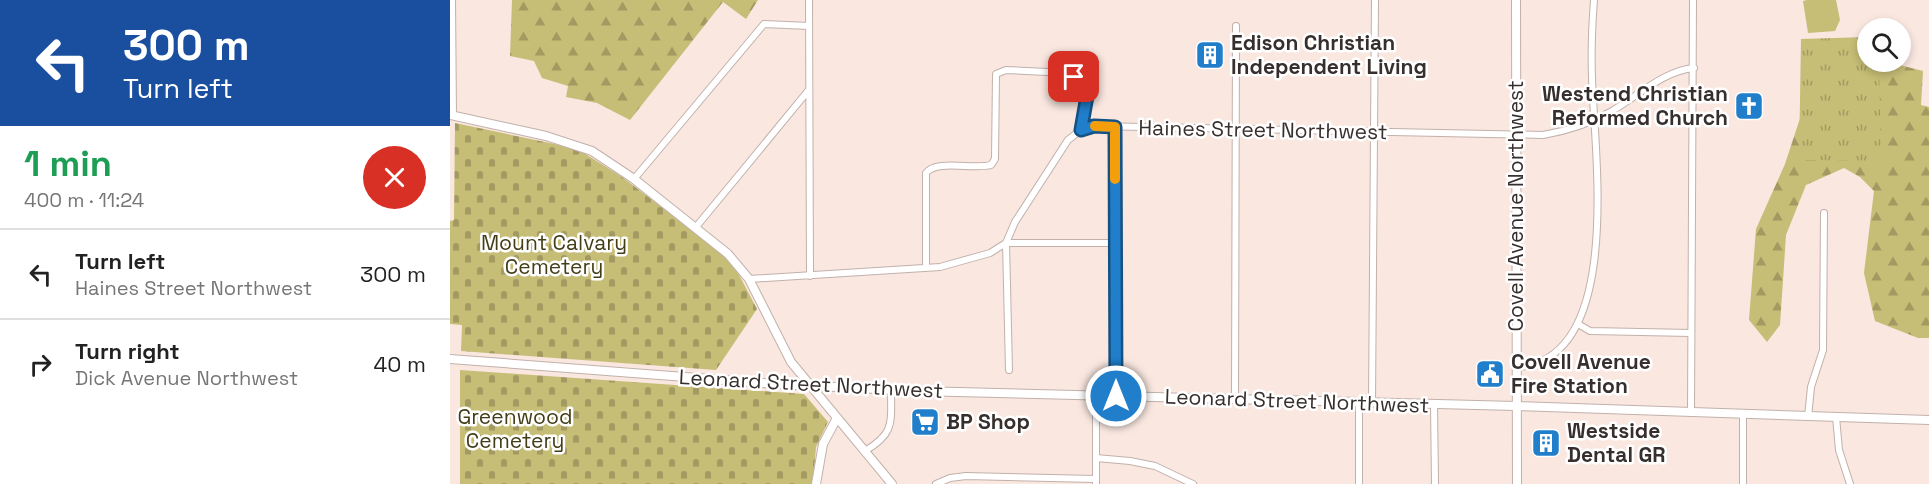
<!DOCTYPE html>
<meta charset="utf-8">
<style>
body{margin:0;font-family:"Space Grotesk",sans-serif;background:#f2f2f2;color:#222;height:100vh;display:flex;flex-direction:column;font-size:22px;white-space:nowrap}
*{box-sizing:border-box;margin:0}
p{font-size:20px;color:#767676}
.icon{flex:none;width:33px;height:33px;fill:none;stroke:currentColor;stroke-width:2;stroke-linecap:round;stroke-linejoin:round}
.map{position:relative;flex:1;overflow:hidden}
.sheet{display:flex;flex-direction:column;background:#fff;width:450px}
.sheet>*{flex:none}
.hud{background:#1a4fa0;color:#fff;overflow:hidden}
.tools{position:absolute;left:1407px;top:18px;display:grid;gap:12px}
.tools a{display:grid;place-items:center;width:54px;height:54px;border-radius:50%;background:#fff;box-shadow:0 3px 9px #0003;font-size:30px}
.pin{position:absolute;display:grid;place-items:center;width:51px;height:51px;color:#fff;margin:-26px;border-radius:12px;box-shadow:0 3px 9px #0006}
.me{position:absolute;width:66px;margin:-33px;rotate:0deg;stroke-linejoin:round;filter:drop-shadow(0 0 4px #0008)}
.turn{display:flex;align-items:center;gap:21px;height:126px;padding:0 24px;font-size:27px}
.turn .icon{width:78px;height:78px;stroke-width:2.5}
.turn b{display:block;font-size:42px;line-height:51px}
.round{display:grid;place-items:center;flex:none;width:63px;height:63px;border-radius:32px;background:#f2f2f2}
.overview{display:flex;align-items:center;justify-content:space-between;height:102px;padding:0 24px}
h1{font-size:36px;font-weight:600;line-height:45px;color:#1e9e55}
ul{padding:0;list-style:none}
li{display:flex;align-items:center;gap:18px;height:90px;padding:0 24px;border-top:2px solid #e0e0e0}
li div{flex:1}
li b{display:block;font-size:22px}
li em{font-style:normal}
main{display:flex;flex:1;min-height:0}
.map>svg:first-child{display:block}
.green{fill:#c6bd76}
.forest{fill:url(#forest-firs)}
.cemetery{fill:url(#cemetery-stones)}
.park{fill:url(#park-tufts)}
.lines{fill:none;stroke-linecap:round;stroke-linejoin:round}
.street-casing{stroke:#c2b1ab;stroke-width:8}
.secondary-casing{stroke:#c2b1ab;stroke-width:10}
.street{stroke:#fff;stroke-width:6}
.secondary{stroke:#fff;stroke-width:8}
.route-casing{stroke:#155283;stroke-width:15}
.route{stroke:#207eca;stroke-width:10}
.slow{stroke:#f59e0b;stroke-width:10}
.labels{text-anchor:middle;stroke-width:5;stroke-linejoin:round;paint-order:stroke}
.poi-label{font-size:21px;font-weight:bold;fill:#362f2d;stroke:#fff;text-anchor:start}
.street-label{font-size:21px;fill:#362f2d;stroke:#fff}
.park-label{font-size:21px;fill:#433e18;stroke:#fff}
</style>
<main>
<section class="sheet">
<div class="hud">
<div class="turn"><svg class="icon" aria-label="left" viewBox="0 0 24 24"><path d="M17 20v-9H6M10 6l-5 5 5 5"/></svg><div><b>300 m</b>Turn left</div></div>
</div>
<div class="overview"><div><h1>1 min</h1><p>400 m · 11:24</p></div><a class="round" style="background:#d93025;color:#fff"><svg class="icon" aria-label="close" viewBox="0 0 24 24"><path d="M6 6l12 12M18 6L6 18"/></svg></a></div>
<ul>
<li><svg class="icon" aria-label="left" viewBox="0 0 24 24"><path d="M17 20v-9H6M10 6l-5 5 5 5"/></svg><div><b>Turn left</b><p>Haines Street Northwest</p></div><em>300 m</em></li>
<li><svg class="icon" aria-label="right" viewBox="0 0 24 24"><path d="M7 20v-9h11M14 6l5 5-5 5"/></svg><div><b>Turn right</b><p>Dick Avenue Northwest</p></div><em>40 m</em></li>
</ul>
</section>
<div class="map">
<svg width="1479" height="484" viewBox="0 0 1479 484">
<defs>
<pattern id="forest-firs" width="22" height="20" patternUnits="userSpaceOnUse" patternTransform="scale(1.5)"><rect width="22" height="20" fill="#c6bd76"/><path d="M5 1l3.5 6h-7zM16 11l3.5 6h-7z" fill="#a29a61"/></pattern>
<pattern id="cemetery-stones" width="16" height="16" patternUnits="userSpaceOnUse" patternTransform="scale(1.5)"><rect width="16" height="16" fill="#c6bd76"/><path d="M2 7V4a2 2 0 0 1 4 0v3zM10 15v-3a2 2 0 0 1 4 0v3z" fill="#a29a61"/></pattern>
<pattern id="park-tufts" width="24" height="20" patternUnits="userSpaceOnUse" patternTransform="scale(1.5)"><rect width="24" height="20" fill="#c6bd76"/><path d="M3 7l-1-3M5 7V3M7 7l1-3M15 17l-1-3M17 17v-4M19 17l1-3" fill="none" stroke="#a29a61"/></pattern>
</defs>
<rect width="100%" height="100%" fill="#f9e7e0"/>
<path class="green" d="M1357,0H1386L1390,20L1385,31L1358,33L1353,1Z"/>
<path class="forest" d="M62,0H308L296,19L273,2L180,120L147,103L116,97L118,86L92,78L84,61L60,56Z
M1418,62H1438L1473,71L1471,105L1479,107V338H1468L1425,321L1414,273L1424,191L1410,177L1394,168L1356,185L1336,235L1330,325L1317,342L1299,320L1306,229L1335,164L1359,91Z"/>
<path class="cemetery" d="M5,123L114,146L134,153L172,177L268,250L287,271L307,309L266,370L11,351L12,325L0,324V221L4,220Z
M10,370L354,394L378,422L366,447L363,484H10Z"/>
<path class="park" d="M1417,37L1418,62H1429L1431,161L1349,160L1351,39Z"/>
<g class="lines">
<g class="street-casing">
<path id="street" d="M2,0L3,116
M359,0L360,276
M665,127L666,396
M184,179L314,24L359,26
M246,227L358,91
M476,268V173C486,159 524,170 541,165L545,159L546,74L556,70L618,73L637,96L631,130
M299,279L490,267L540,253L556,243H666
M1128,324L1140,331L1241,333
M1066,367C1175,362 1144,150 1142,78C1141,52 1142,26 1144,0
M559,370L556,243L565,222L618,140L631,130L644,126L1093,135C1117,131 1141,123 1162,111C1186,97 1215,70 1244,68
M785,399L786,26
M909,402V484
M922,403L925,0
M984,404L985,484
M1241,413L1243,0
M1358,417L1361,387L1373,350L1374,213
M1386,417L1389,450L1400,484
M415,451C445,433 441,423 441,390
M646,458L680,461L705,466L743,484
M486,484L500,478L516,476L646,479
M646,484V395
M1293,484V415"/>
</g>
<g class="secondary-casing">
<path id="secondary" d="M1066,0L1067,484
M0,115L96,136L142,151L184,179L278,254L299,279L341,362L442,484
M0,359L326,384L467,391L1066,406L1479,420
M366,484L373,444L387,418"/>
</g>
<use href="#street" class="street"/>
<use href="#secondary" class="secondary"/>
</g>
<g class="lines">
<g class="route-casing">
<path id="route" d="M624,77L637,96L631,130L644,126L665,127L666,396"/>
</g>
<use href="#route" class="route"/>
<path class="slow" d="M645,126L665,127V179"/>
</g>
<defs>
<g id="building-square" transform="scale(1.5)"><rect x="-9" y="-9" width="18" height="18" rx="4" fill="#207eca" stroke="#fff"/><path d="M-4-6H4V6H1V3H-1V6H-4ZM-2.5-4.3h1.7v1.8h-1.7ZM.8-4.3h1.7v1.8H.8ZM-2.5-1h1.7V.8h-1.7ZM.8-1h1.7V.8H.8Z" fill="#fff"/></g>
<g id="church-square" transform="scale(1.5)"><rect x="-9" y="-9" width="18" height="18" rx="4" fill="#207eca" stroke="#fff"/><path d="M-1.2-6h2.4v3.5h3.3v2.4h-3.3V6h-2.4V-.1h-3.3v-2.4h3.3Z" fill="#fff"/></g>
<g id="civic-square" transform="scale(1.5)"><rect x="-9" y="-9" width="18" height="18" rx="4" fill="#207eca" stroke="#fff"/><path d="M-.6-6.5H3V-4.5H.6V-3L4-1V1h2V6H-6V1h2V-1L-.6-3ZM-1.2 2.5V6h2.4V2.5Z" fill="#fff"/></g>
<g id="supermarket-square" transform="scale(1.5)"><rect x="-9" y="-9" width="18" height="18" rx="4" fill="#207eca" stroke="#fff"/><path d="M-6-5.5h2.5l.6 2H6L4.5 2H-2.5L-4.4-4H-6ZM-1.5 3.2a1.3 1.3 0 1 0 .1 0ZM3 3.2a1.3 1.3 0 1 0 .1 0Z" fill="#fff"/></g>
</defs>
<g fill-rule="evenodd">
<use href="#building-square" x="760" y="55"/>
<use href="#church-square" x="1299" y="106"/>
<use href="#civic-square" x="1040" y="374"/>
<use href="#supermarket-square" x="475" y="422"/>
<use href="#building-square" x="1096" y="443"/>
</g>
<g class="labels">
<g class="poi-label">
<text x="781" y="50">Edison Christian<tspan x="781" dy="24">Independent Living</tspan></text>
<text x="1278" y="101" text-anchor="end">Westend Christian<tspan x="1278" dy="24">Reformed Church</tspan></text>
<text x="1061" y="369">Covell Avenue<tspan x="1061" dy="24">Fire Station</tspan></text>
<text x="496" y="429">BP Shop</text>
<text x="1117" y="438">Westside<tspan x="1117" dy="24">Dental GR</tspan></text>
</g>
<g class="street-label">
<text transform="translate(813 130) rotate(1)" y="7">Haines Street Northwest</text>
<text transform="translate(1066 206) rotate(-90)" y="7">Covell Avenue Northwest</text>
<text transform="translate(361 384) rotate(3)" y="7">Leonard Street Northwest</text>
<text transform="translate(847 401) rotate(2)" y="7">Leonard Street Northwest</text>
</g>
<g class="park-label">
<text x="104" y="250">Mount Calvary<tspan x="104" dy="24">Cemetery</tspan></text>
<text x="65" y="424">Greenwood<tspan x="65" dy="24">Cemetery</tspan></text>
</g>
</g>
</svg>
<div class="tools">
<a><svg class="icon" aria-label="search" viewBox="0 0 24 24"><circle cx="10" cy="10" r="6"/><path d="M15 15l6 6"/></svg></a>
</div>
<div class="pin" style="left:624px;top:77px;background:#d93025"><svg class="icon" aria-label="arrive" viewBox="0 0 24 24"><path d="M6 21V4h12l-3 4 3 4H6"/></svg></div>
<svg class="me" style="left:666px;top:396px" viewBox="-20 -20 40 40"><circle r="17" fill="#207eca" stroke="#fff" stroke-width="3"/><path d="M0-11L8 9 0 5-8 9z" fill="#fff"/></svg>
</div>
</main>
